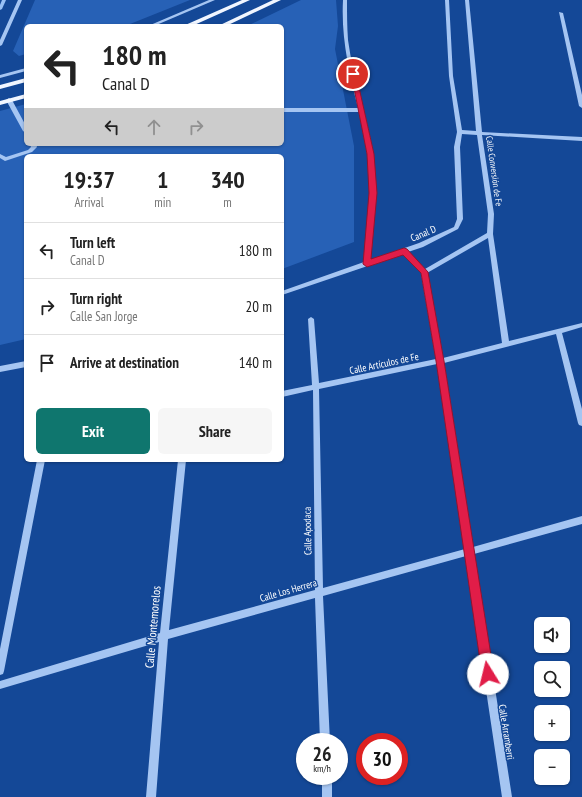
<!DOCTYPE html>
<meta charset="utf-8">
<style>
body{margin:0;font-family:"PT Sans Narrow",sans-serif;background:#f6f6f6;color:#222;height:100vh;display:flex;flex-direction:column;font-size:15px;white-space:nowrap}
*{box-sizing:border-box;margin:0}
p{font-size:13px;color:#767676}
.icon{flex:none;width:22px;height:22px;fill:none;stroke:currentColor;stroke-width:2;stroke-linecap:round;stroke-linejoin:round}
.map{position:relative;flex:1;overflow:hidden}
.details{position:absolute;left:24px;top:154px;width:260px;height:308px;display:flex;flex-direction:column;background:#fff;border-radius:6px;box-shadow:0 1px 3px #0004}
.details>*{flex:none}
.guide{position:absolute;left:24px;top:24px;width:260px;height:122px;border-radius:6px;box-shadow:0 1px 3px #0004;background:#fff;color:#222;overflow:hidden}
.tools{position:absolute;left:534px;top:617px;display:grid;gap:8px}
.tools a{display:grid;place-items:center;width:36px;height:36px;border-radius:6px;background:#fff;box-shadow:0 1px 3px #0004;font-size:20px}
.speed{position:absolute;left:296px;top:733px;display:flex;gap:8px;font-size:20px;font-weight:700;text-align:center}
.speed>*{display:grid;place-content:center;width:52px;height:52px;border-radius:50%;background:#fff;box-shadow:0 1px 3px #0004;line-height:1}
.speed small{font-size:10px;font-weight:400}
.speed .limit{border:6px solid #d22;background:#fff;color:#111}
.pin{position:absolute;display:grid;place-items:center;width:34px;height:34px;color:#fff;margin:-17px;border:2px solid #fff;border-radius:50%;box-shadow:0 1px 4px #0007}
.me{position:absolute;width:44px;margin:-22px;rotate:351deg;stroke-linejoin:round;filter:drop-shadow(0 0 3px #0008)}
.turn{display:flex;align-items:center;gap:14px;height:84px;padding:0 12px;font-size:18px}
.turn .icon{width:52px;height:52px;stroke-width:2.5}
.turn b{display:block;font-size:28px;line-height:34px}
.lanes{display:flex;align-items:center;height:38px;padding:0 12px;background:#0003;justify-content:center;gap:20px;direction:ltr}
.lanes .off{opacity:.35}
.eta{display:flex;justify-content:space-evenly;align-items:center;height:68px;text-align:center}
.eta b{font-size:24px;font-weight:600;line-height:28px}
.button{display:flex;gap:8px;margin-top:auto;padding:8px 12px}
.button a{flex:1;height:46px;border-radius:6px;background:#0f766e;color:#fff;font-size:16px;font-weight:600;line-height:46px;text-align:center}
.button a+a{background:#f6f6f6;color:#222}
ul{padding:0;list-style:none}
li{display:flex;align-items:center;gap:12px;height:56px;padding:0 12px;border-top:1px solid #e0e0e0}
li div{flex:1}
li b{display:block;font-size:15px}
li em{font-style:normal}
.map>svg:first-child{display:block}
.green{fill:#2761b6}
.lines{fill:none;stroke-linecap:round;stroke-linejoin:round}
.stream{fill:#98c0f5;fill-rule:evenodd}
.minor{fill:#a5c5f2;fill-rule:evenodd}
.major{fill:#f1f6ff;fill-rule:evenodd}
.route{fill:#e11d48;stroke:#92132f}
.labels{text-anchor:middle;stroke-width:3;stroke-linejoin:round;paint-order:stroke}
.far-street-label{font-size:9px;fill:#fff;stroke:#144897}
.street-label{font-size:10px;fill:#fff;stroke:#144897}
.near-street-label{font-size:12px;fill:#fff;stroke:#144897}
</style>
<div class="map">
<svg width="582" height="797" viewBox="0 0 582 797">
<rect width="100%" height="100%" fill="#144897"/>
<path class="green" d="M35,0H190L125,26H26V54L19,56L13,51Z
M301,0H336L338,26L335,49L354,146V242L282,269V156H26V339L0,345V111L26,104V144H282V26H247Z"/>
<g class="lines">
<path class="stream" d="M2,0H6L2,9L0,10V5Z"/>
<path class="minor" d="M18,0H22L2,45L0,46V40Z
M209,0H215L154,26H148Z
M343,0H347C347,13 347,26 348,40C353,78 367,115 373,153C378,189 373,225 370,260L419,243L454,227L457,219L454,147L457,132L449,76L445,0H449L453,76L462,130L476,131L465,0H469L482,132L582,137V141L482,135L494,214L493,234L509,341L582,323V327L562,333L582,409V426L579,425L578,423L556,334L444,363L473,547L582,516V524L474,554L512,797H502L466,556L323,596L330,742H320L315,598L168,639L156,797H146L159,642L0,689V681L160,633L178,460H186L169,630L315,590L313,390L282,397V391L312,385L308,319L311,317L314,319L319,383L436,359L421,273L403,254L282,295V291L364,262C367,236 370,209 370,182C369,158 364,135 359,112H282V108H358C349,72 341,38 343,0ZM462,134L477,135L488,214L487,233L425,269L408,252L423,247L458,229L463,219L460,147ZM488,238L502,343L443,358L427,273ZM437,364L465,549L323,588L319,389Z
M559,12L563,13L582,95V108L579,106Z
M26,68V71L0,78V75Z
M9,98L12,100L26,126V133L23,131L6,100Z
M30,144H36L37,147L32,152L5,161L0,158V154L6,157L28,150L31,147Z
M26,361V367L0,372V366Z
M37,460H45L4,671L3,674L0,675V649Z
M322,776H332V797H322Z"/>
<path class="major" d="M242,0H250L192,26H183Z
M273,0H281L226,26H218Z
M26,78V82L0,89V85Z
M26,94V98L0,105V101Z"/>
</g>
<path class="route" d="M351,73L356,74L374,154L377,193L371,259L404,248L407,249L428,272L444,361L494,674L492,678L488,679L484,678L482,674L436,361L421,273L403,255L367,267L363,264L369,193L367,154Z"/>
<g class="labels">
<g class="far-street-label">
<text transform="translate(494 171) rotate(82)" y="3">Calle Conversión de Fe</text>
</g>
<g class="street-label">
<text transform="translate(423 233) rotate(-23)" y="4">Canal D</text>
<text transform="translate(384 363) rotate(-12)" y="4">Calle Artículos de Fe</text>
<text transform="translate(307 531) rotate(-91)" y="4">Calle Apodaca</text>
<text transform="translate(288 590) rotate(-16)" y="4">Calle Los Herrera</text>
<text transform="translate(507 732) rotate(81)" y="4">Calle Arramberri</text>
</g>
<g class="near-street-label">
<text transform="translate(153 627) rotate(-85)" y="4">Calle Montemorelos</text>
</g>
</g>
</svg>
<div class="tools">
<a><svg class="icon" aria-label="sound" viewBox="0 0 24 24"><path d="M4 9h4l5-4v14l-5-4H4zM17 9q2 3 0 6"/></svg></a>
<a><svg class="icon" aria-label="search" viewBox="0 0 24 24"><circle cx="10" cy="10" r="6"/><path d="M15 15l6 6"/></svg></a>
<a>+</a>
<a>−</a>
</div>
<div class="speed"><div>26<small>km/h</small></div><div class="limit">30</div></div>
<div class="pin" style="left:353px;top:74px;background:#d93025"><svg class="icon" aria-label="arrive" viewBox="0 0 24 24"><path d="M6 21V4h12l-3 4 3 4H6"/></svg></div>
<svg class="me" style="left:488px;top:674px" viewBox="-20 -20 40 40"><circle r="19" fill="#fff"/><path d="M0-13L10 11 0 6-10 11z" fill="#e11d48"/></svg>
<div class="guide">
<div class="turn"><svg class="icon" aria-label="left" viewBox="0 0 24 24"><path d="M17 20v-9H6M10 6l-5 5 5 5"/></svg><div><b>180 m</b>Canal D</div></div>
<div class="lanes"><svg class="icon" aria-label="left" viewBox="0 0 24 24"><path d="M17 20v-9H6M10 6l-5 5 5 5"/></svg><svg class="icon off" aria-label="ahead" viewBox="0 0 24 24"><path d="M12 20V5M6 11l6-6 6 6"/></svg><svg class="icon off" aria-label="right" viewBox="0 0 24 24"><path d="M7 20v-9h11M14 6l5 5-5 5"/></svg></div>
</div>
<section class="details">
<div class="eta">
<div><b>19:37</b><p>Arrival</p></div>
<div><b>1</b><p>min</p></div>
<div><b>340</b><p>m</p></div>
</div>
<ul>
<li><svg class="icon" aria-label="left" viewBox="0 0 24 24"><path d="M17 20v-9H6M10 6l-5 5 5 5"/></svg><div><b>Turn left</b><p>Canal D</p></div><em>180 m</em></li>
<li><svg class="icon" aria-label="right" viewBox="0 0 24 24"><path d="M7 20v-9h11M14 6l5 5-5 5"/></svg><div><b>Turn right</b><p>Calle San Jorge</p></div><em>20 m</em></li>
<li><svg class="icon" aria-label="arrive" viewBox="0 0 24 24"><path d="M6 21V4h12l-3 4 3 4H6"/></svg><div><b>Arrive at destination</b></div><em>140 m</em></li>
</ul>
<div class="button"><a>Exit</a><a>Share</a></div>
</section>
</div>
